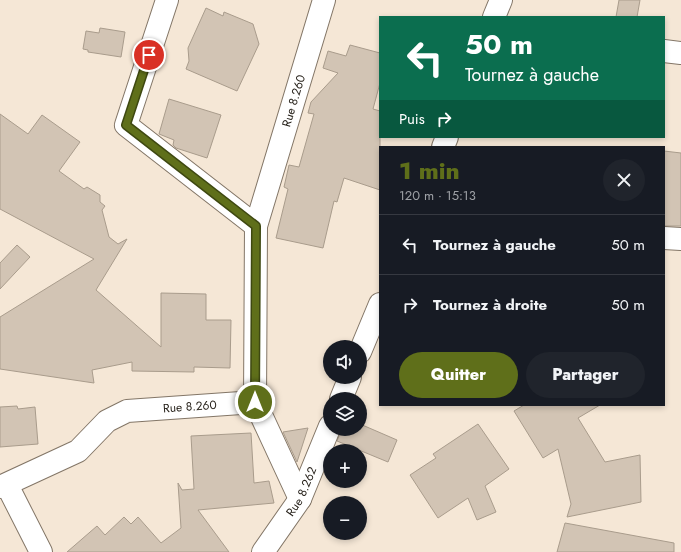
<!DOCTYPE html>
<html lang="fr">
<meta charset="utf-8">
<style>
body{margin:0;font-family:Jost,sans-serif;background:#20242c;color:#f1f3f6;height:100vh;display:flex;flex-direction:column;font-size:15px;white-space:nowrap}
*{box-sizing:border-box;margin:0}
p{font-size:13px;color:#9ea1a6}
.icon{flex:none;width:22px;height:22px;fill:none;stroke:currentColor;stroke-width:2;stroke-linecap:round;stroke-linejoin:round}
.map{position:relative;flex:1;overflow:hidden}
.details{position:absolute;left:379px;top:146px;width:286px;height:260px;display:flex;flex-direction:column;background:#171b24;border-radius:0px;box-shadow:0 2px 6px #0003}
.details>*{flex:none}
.guide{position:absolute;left:379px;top:16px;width:286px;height:122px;border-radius:0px;box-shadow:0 2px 6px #0003;background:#0b6e4f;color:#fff;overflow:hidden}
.fabs{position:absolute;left:323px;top:340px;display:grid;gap:8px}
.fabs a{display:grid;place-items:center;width:44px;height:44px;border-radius:50%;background:#171b24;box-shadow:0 2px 6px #0003;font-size:20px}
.pin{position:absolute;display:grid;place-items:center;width:34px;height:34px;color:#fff;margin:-17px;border:2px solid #fff;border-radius:50%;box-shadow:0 1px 4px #0007}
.me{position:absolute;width:44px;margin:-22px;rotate:0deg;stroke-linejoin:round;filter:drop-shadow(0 0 3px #0008)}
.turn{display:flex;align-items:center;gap:14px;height:84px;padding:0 20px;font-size:18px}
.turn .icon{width:52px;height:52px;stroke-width:2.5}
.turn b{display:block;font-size:28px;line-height:34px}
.then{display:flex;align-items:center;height:38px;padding:0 20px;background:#0003;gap:8px;font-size:15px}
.round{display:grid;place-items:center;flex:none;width:42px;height:42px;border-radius:21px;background:#20242c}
.overview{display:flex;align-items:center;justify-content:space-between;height:68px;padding:0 20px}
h1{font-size:24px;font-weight:800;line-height:30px;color:#5f6f1a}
.action{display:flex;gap:8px;margin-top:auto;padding:8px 20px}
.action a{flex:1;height:46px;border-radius:24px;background:#5f6f1a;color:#fff;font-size:16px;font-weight:800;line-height:46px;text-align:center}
.action a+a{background:#20242c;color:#f1f3f6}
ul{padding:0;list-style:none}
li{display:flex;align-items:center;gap:12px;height:60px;padding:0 20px;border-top:1px solid #363941}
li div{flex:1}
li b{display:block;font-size:15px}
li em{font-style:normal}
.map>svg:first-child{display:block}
.building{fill:#d2c4b4;stroke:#a99c8c}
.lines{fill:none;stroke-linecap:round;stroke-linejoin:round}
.minor-casing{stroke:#837667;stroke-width:24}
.minor{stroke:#fff;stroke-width:22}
.route-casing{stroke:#3e4811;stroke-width:10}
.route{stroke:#5f6f1a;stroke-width:7}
.labels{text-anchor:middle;stroke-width:4;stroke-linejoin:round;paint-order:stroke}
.street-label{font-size:12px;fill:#28231c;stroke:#f5e7d6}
</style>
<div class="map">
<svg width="681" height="552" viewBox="0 0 681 552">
<rect width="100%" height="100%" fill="#f5e7d6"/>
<path class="building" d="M619,0H640L637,17H616Z
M206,8L223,16L224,12L253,24L259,44L237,91L186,69L189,61L188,48Z
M100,28L125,32L121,57L88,52V50L83,49L86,31L99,33Z
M350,45L380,53V83L373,109L380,111V190L344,178L337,202L334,201L323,248L276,238L288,189L284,187L289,165L299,167L314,114L308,113L311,102L338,73L323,68L328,51L346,56Z
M169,99L221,115L207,158L176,148L173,145L174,140L159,134Z
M0,114L28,134L42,115L80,142L59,171L84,189L87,187L100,195V202L105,206L102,210L109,237L118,244L127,239L96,290L161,347V293L206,294V320H231L230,368L194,367V372L132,371V362L92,370L94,383L0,369V317L94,259L0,209Z
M664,151L681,153V226H664Z
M17,245L30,257L0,289V263Z
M524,405H600L578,418L605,462L640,455L641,502L567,517L571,504L558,449L543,458L514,411Z
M17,406L18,409L35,407L38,444L0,447V407Z
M360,424L397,440L388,462L337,441L342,429H360Z
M478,424L509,469L485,486L496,512L477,520L468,498L438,518L410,475L436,458L433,454Z
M308,428L297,462L283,432Z
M251,433L254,483L269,481L274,503L198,510L229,552H67L97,526L105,535L124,517L131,524L138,517L161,543L181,528L178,483L182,490L194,489L191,436Z
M565,523L674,543V552H557Z"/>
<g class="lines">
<g class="minor-casing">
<g id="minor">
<path d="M167,0L126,125L256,226"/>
<path d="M494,17L501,0"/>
<path d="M664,51L681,53"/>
<path d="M443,147L447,137"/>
<path d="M664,238L681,239"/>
<path d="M360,352L380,304"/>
<path d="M341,399L350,377"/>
<path d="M255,402L300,499"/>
<path d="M7,485L41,552"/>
<path id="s1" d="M0,487L78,451L107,421L127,411L255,402L256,226L324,0"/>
<path id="s2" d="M263,552L300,499L330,426"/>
</g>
</g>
<use href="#minor" class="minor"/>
</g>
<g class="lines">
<g class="route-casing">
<path id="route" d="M149,55L126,125L256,226L255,402"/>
</g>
<use href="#route" class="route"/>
</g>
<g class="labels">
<g class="street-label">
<text dy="4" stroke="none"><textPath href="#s1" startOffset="585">Rue 8.260</textPath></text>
<text dy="4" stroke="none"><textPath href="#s1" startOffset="213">Rue 8.260</textPath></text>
<text dy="4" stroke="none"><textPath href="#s2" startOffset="72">Rue 8.262</textPath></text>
</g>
</g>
</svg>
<div class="fabs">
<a><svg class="icon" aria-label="sound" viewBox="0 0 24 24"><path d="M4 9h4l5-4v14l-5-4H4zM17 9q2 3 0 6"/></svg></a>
<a><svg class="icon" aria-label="layers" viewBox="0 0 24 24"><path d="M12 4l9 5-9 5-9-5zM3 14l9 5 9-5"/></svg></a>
<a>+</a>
<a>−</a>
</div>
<div class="pin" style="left:149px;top:55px;background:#d93025"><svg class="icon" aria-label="arrive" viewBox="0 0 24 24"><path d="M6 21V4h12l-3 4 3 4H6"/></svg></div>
<svg class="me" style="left:255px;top:402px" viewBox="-20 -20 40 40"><circle r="17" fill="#5f6f1a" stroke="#fff" stroke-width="3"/><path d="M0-11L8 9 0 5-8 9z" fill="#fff"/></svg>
<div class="guide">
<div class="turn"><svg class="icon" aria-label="left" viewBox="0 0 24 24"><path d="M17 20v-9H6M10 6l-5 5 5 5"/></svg><div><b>50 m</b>Tournez à gauche</div></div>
<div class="then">Puis<svg class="icon" aria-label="right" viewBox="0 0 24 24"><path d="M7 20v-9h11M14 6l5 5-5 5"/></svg></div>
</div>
<section class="details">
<div class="overview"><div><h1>1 min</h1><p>120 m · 15:13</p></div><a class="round"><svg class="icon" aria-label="close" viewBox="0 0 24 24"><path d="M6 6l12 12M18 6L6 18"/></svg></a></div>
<ul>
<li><svg class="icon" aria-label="left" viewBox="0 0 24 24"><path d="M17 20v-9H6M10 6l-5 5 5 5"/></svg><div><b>Tournez à gauche</b></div><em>50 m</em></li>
<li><svg class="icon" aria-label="right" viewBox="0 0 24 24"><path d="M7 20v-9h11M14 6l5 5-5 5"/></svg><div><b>Tournez à droite</b></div><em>50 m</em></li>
</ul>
<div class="action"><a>Quitter</a><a>Partager</a></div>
</section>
</div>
